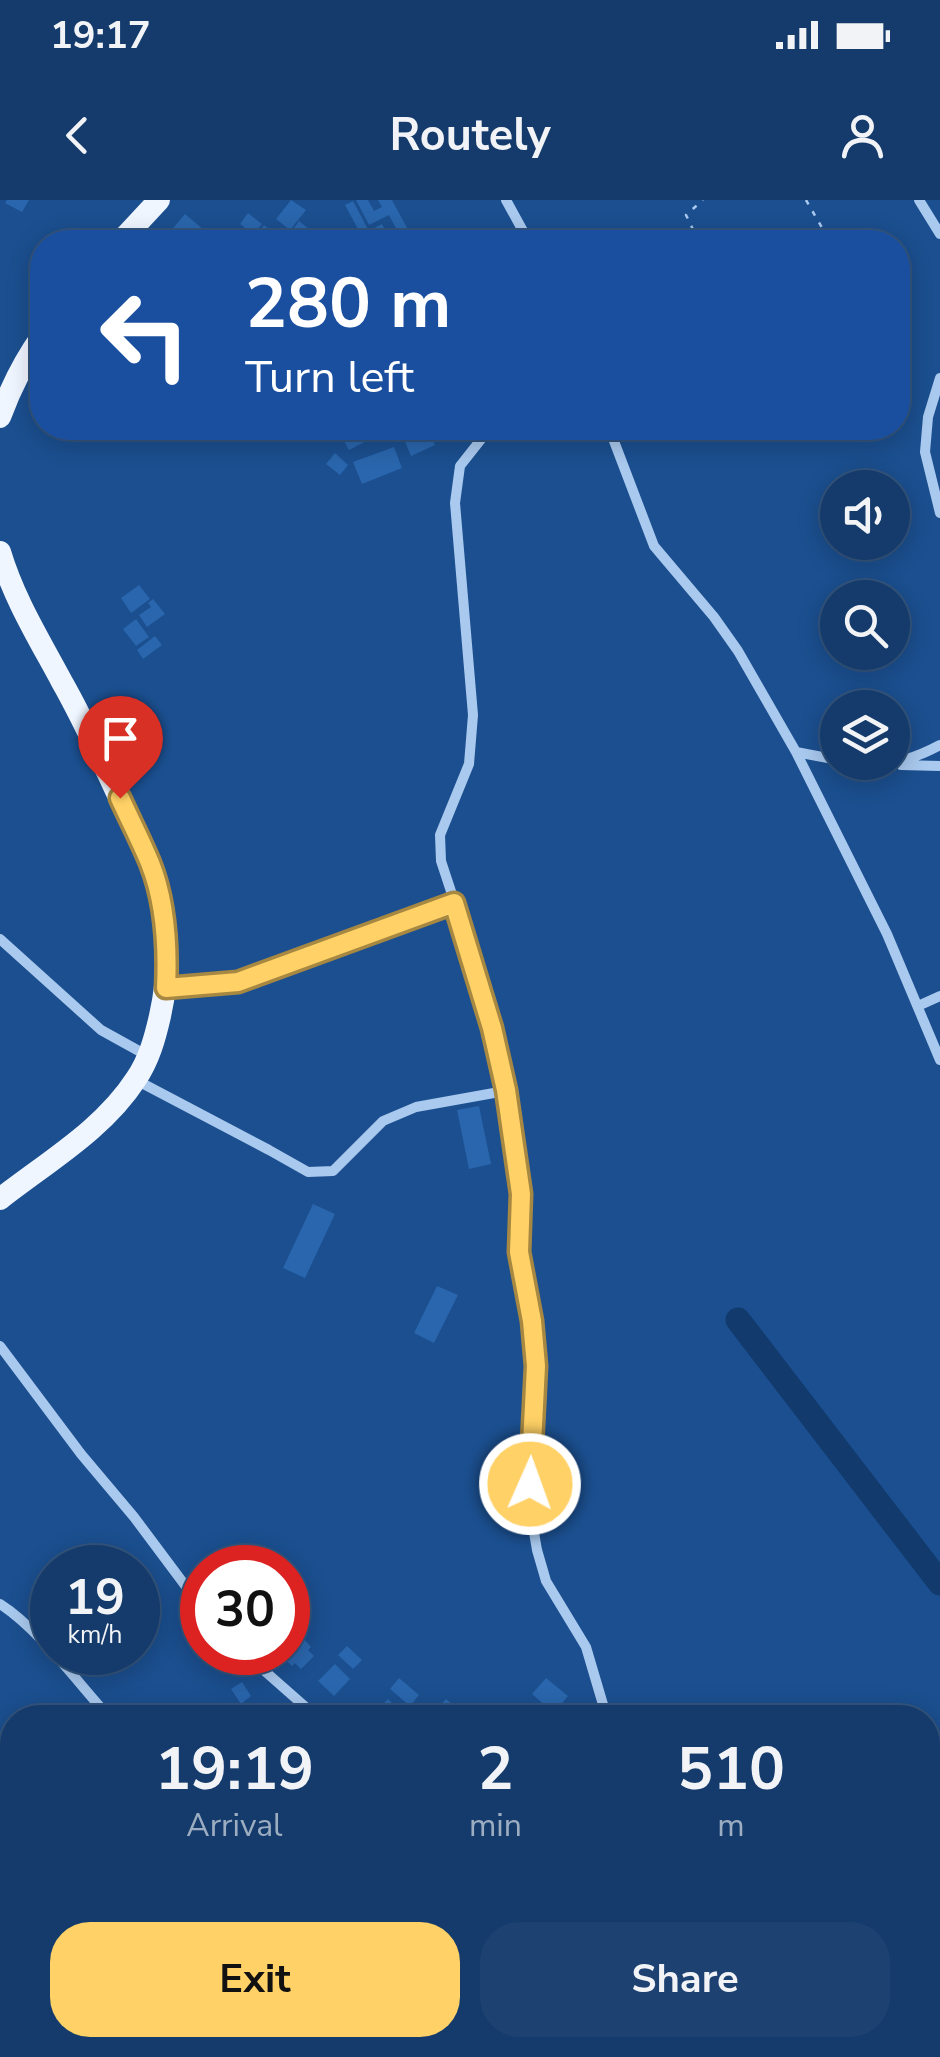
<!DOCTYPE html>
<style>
body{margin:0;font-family:"Nunito Sans",sans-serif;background:#1d4271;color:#f1f3f6;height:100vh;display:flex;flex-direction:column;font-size:38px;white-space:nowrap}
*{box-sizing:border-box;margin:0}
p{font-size:32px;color:#9dadc1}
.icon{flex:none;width:55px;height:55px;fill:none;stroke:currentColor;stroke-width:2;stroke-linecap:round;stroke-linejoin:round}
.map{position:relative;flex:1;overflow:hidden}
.side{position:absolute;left:0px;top:1505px;width:940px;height:352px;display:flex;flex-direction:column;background:#143b6b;border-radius:40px 40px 0 0;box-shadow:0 5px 25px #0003,0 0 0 2px #33557e}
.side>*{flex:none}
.hud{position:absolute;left:30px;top:30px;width:880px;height:210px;border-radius:40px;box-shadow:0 5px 25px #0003,0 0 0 2px #33557e;background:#1a4fa0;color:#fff;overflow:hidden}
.tools{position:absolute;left:820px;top:270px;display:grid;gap:20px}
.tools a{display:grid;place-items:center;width:90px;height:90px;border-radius:50%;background:#143b6b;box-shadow:0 5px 25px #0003,0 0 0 2px #33557e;font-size:50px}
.speed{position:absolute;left:30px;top:1345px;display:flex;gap:20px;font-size:50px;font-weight:700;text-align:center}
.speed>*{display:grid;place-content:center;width:130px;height:130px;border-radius:50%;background:#143b6b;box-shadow:0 5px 25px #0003,0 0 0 2px #33557e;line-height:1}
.speed small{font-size:25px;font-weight:400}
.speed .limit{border:15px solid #d22;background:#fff;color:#111}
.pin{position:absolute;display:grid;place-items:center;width:85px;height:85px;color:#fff;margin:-102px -42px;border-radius:50% 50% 50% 0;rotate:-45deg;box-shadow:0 0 10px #0007}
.pin .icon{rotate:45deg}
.me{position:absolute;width:110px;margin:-55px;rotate:2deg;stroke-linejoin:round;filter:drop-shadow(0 0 8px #0008)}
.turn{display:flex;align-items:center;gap:35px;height:210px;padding:0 50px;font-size:45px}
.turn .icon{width:130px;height:130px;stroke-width:2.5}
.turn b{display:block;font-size:70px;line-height:85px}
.eta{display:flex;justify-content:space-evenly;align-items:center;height:170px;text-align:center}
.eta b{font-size:60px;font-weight:700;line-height:70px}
.button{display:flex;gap:20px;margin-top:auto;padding:20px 50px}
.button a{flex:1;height:115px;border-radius:40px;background:#ffd166;color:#111;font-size:40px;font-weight:700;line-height:115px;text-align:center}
.button a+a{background:#1d4271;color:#f1f3f6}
.status{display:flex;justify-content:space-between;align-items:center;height:70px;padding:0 50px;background:#143b6b;direction:ltr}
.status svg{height:28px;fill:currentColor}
header{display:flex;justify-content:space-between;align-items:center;height:130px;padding:0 50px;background:#143b6b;font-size:45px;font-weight:700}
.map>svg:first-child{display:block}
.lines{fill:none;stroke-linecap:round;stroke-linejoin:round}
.river{stroke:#123a6d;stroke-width:25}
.building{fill:#2a66ad}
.path{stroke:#a9c9ee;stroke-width:2.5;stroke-dasharray:5 8;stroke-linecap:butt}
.street{stroke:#a9c9ee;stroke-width:10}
.primary{stroke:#f0f6ff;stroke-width:22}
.route-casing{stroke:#a68842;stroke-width:25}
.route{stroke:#ffd166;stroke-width:18}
</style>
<div class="status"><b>19:17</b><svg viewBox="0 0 49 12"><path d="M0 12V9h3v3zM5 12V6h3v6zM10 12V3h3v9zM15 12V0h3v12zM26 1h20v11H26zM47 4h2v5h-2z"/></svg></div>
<header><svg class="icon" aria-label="back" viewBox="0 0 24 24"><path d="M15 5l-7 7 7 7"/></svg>Routely<svg class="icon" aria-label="person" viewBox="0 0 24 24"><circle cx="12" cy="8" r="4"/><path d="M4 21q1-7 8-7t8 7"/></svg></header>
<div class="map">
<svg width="940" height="1857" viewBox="0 0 940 1857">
<rect width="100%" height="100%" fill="#1b4f8f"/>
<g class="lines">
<path class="river" d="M738,1120L940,1383"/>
</g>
<path class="building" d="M7,0H29L22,12L5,3Z
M291,0L306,10L290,30L276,19Z
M356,0H368L374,11L382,7L378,0H392L413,39L403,42L389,15L369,25Z
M353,1L369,31L382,24L386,32L365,42L345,5Z
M248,13L262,24L253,34L240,24Z
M185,14L216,40L214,42H168L164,39Z
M299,21L325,42H304L291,32Z
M264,25L279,37L275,42H251Z
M337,228H384L386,231L349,250Z
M428,229L435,245L411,256L404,239Z
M394,247L402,268L362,284L353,262Z
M335,253L348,265L340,275L326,264Z
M139,385L150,399L131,413L121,398Z
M153,399L165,414L147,427L139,415L151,407L148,403Z
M136,419L149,437L136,446L123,429Z
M155,436L162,445L143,459L137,450Z
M479,906L491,964L469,969L457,910Z
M313,1004L335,1014L305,1078L283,1068Z
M437,1086L458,1095L434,1143L414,1133Z
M295,1438L299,1442L303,1438L311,1447L308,1450L314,1456L301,1469L295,1463L292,1466L287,1461L289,1458L284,1452H288V1445Z
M347,1446L362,1460L353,1469L338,1455Z
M335,1464L350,1479L334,1496L318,1481Z
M399,1478L419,1495L410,1506L390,1489Z
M546,1478L568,1496L554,1513L532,1494Z
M242,1482L251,1496L241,1504L231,1489Z
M388,1499L403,1514L399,1518H380L375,1513Z
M446,1499L458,1509L451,1518H444L436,1510Z"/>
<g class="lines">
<path class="path" d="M806,0L828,38
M699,42L686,15L703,0"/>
<path class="street" d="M506,0L529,42
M919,0L940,34
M940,178L928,217L925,252L940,313
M490,228L460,266L455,303L473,515L469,564L440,635L441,661L472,755L492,828L505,891L521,994L519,1052L532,1121L536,1166L529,1260L530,1309L537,1350L546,1381L586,1447L607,1518
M609,228L654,346L714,417L738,451L796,552L887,734L940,860
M796,552L838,560
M849,562C880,570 912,560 940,545
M901,565L940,566
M0,739L101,830L148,856
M166,789L238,781L454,703
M918,806L940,796
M136,880L269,950L308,972L333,971L383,921L416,907L505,891
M0,1146L81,1254L134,1317L202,1408
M0,1404C38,1428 78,1483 110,1518
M243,1452L318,1518
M0,1696L12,1714
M31,1845V1857
M343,1845L345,1857
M577,1845L582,1857
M227,1857V1845
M623,1857L625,1845"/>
<path class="primary" d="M120,42L159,0
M0,217C11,187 24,161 42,136
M0,352C14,399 39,439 62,482C82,517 99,554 116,591C128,616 142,640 151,666C169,714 171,767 160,816C155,838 149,860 136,879C103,930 47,962 0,999"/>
</g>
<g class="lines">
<g class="route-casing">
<path id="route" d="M120,598C130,620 141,641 150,663C166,703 168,747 166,788L238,782L454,703L492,828L506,890L521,994L519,1052L532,1121L536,1166L530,1284"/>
</g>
<use href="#route" class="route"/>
</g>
</svg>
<div class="tools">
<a><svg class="icon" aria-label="sound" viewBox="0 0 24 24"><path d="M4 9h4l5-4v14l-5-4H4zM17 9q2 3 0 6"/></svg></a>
<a><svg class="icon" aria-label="search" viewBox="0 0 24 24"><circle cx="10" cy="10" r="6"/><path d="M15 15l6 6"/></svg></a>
<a><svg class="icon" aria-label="layers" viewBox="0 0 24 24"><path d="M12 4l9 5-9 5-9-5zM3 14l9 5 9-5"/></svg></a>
</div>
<div class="speed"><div>19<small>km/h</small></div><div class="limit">30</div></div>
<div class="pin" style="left:120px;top:598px;background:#d93025"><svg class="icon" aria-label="arrive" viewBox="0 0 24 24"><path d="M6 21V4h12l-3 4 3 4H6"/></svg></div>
<svg class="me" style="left:530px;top:1284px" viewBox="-20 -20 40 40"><circle r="17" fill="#ffd166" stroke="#fff" stroke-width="3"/><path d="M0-11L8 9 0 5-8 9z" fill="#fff"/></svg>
<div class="hud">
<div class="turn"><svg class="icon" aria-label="left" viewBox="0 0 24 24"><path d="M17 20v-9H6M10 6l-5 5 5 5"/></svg><div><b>280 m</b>Turn left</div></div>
</div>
<section class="side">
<div class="eta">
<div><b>19:19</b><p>Arrival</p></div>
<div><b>2</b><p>min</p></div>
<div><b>510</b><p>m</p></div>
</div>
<div class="button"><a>Exit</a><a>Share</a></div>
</section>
</div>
